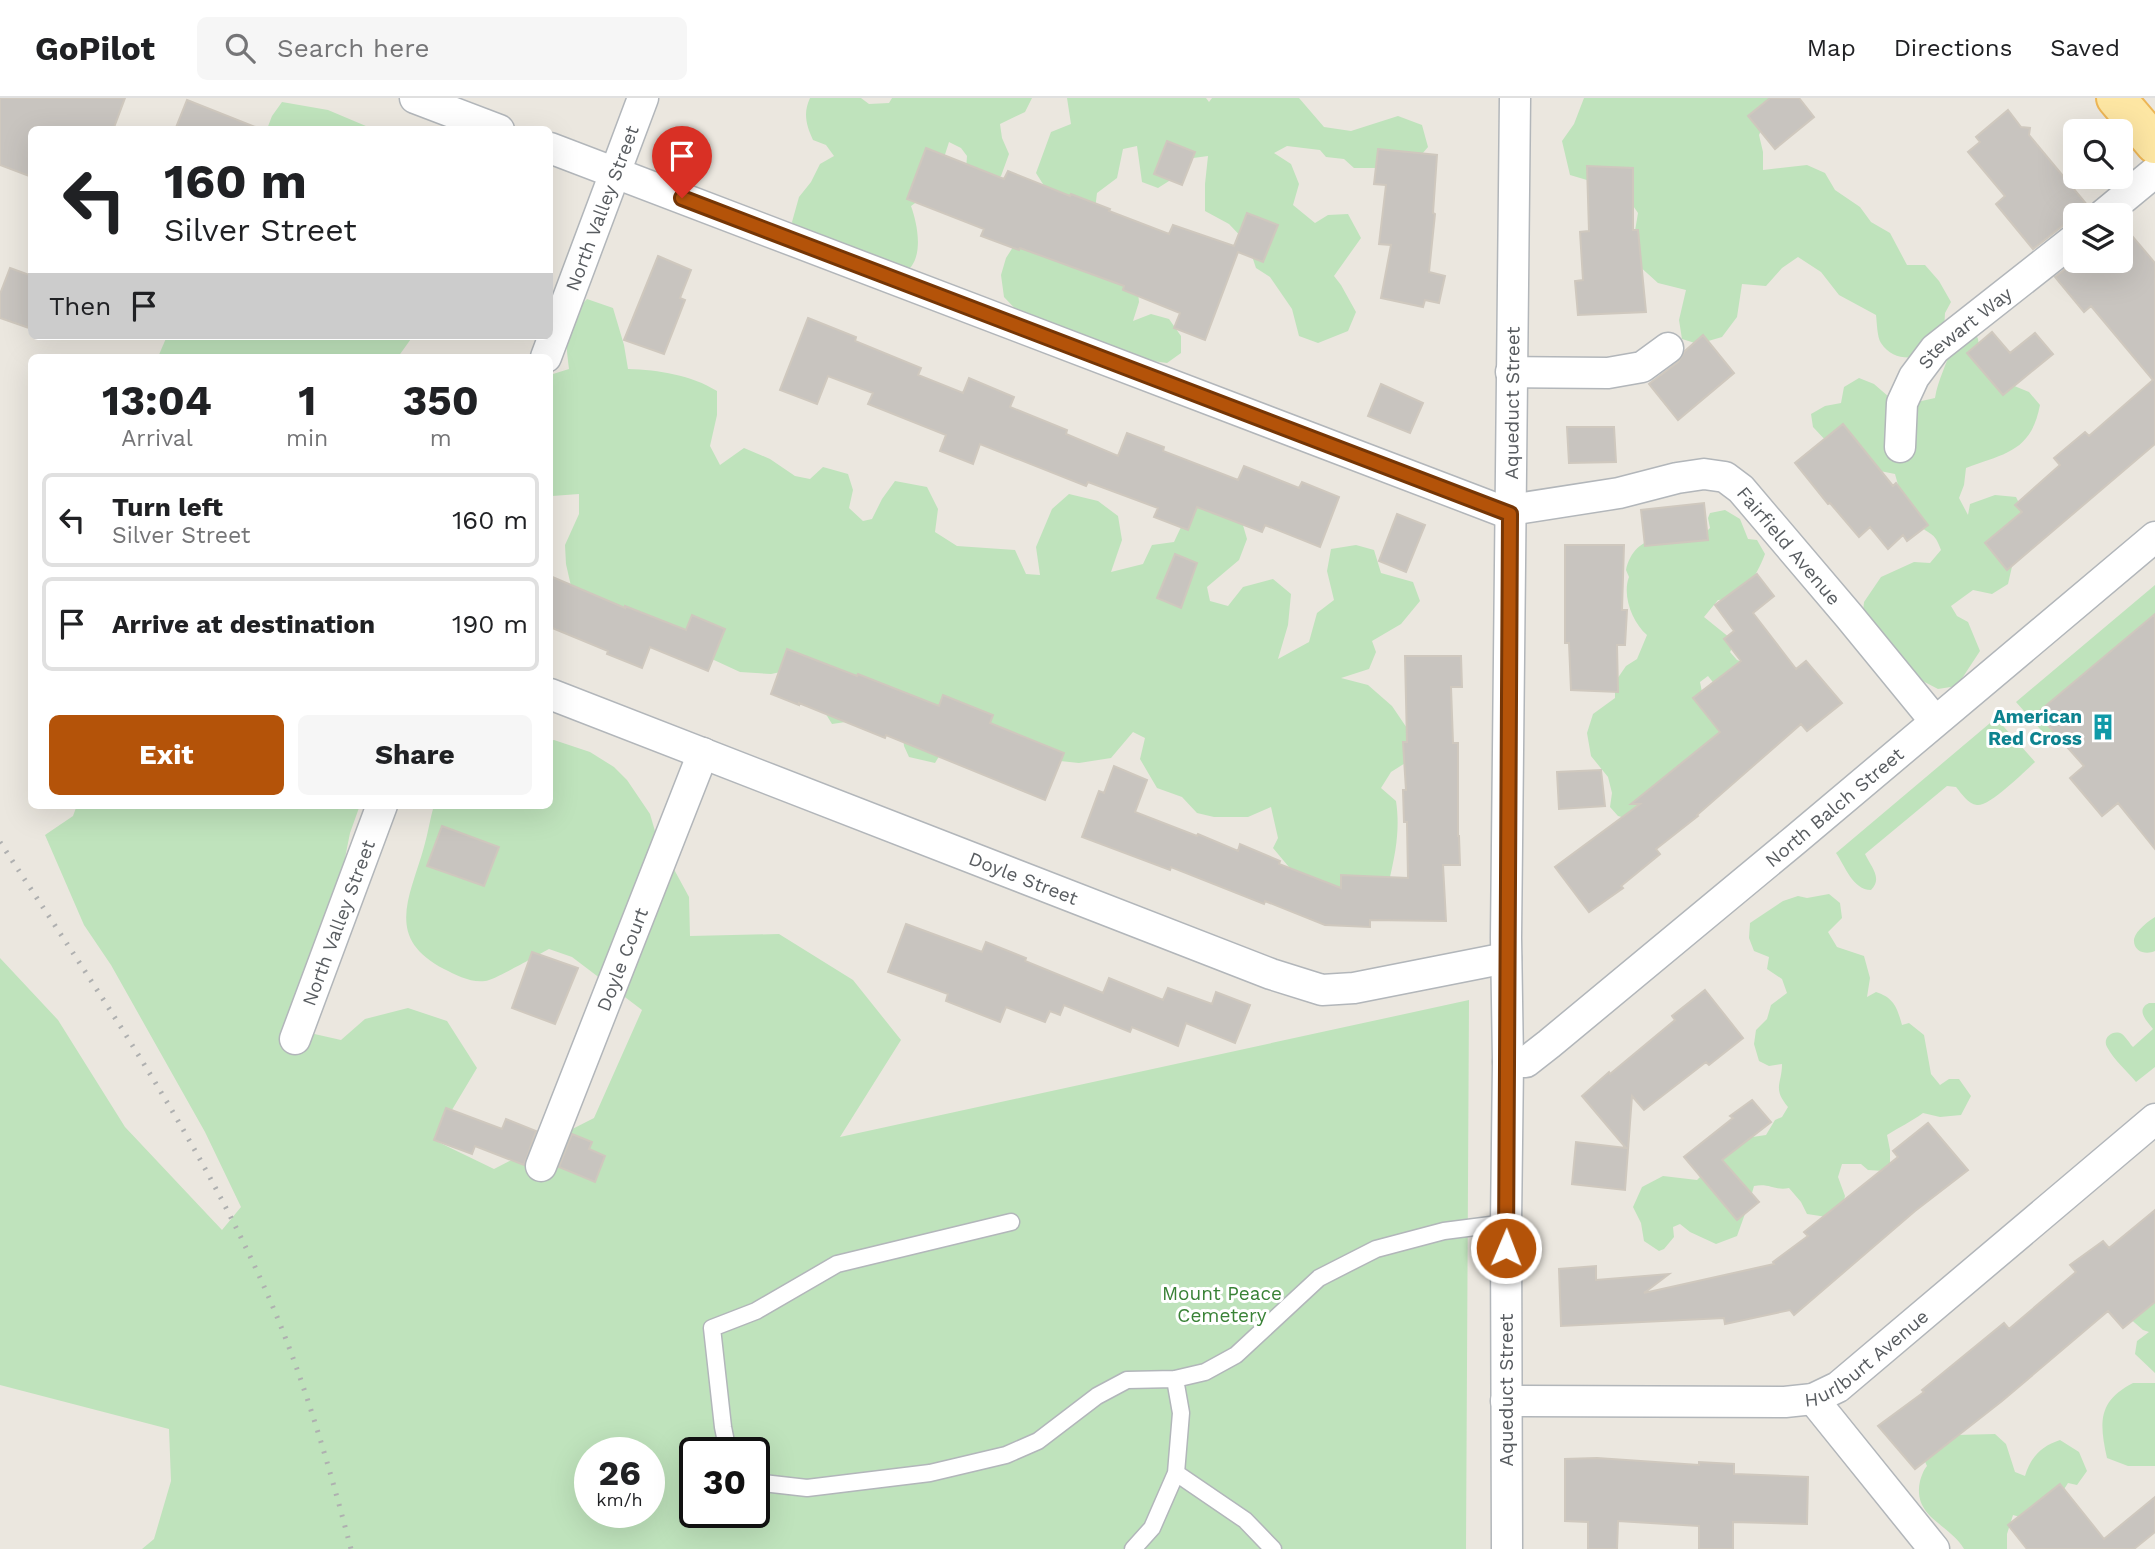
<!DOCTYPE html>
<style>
body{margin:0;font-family:"Work Sans",sans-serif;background:#f6f6f6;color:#202124;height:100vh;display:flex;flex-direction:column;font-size:26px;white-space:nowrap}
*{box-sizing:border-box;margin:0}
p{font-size:23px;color:#757577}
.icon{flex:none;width:38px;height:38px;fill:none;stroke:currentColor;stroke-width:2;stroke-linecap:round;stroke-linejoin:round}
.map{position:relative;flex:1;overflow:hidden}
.side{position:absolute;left:28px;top:256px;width:525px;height:455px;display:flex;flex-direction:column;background:#fff;border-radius:10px;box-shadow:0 7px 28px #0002}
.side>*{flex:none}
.banner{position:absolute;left:28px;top:28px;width:525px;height:214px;border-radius:10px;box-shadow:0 7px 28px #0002;background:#fff;color:#202124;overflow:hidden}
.controls{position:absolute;left:2063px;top:21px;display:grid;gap:14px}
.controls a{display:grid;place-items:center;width:70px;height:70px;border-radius:10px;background:#fff;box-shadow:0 7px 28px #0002;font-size:35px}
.speed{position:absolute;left:574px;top:1339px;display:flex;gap:14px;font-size:35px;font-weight:700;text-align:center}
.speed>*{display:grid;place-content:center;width:91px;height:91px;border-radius:50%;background:#fff;box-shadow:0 7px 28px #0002;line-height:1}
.speed small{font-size:18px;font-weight:400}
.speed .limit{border:4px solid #111;border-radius:10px;background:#fff;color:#111}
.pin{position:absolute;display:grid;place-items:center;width:60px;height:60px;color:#fff;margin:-72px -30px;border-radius:50% 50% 50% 0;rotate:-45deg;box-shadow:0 0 7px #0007}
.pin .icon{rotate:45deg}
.me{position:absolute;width:77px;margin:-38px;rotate:1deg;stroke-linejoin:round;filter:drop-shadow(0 0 5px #0008)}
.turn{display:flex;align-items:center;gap:24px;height:147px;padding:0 21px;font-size:32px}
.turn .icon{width:91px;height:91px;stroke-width:2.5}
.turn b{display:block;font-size:49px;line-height:60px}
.then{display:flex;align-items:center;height:66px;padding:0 21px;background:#0003;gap:14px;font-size:26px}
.eta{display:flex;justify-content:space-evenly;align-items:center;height:119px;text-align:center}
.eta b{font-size:42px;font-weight:700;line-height:49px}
.action{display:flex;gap:14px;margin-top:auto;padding:14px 21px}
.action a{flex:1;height:80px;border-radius:10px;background:#b45309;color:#fff;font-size:28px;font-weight:700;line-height:80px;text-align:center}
.action a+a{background:#f6f6f6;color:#202124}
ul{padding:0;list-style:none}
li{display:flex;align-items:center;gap:21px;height:94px;margin:0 14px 10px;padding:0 7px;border:4px solid #e0e0e0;border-radius:10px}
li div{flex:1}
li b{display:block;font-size:26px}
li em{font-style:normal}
header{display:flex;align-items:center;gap:42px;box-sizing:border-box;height:98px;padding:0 35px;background:#fff;border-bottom:2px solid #e0e0e0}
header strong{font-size:33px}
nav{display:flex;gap:38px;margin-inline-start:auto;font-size:24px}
.search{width:490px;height:63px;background:#f6f6f6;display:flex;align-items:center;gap:18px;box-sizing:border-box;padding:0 24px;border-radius:10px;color:#757577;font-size:26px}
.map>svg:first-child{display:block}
.green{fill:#bfe3bc;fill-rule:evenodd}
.building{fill:#c8c4bf;stroke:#cfc8be;stroke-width:2}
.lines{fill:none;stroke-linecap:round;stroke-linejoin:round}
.service-casing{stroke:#b2b6ba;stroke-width:19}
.minor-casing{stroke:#b2b6ba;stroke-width:33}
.primary-casing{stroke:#edb656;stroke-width:42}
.service{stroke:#fff;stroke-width:16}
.minor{stroke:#fff;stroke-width:30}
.primary{stroke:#fde6a3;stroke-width:38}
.rail{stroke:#afb0b0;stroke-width:5;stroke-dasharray:2 9;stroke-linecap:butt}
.route-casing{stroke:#753606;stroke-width:18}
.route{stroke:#b45309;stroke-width:12}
.labels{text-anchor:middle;stroke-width:6;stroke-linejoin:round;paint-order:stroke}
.street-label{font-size:19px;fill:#585c60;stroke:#fff}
.culture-label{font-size:19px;font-weight:bold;fill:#0d838f;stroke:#fff;text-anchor:end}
.park-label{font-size:19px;fill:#398236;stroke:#fff}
</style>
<header>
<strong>GoPilot</strong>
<div class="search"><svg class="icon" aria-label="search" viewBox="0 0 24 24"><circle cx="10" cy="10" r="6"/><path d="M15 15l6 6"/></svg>Search here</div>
<nav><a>Map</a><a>Directions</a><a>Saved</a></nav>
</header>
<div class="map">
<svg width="2155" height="1451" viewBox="0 0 2155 1451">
<rect width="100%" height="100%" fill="#ebe7df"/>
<path class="green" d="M810,0H861L869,6L889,5L892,0H1032L1025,14L1000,26L1002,40L1009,56L1001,78L980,88L966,72L967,58L961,50L949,44L942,66L929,95L911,108C917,125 923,153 911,169C910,170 903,174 902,175L808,158L792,124L799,99L811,84L820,66L834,58L826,47L813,42C806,27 803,15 810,0Z
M1067,0H1206L1209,4L1212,0H1299L1324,29L1351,33L1398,18L1422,27L1428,49L1410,70H1354L1344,61L1326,59L1320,52L1287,48L1274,55L1291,66L1299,86L1293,107L1315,125L1328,117L1348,116L1361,140L1334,178L1341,187L1356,214L1348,233L1318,245L1299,238L1292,211L1270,179L1256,170L1248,146L1229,126L1205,113V86L1208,58L1186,61L1180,76L1158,90L1142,84L1137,48L1123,51L1117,80L1097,95L1094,120L1137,184L1139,204L1133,223L1151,216L1169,221L1181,238V255L1167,265L1146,262L1130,255L1093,251L1023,219L1004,199L1001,177L1006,160L1048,94L1036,75L1051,34L1071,26Z
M1584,0H1769L1770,12L1759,37L1763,54V72L1807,67L1825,75L1835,92L1860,109L1871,124L1890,135L1907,167H1925L1939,183L1951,204L1945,215L1943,250C1923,259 1896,268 1881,245C1877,239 1877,225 1876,217L1839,197L1821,174L1798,159L1782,170L1766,188L1742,186L1737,219L1722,239L1698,246L1682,241L1679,222L1686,192L1658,185L1637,166L1632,151L1638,115L1627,99L1597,85L1570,77L1562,43L1574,26Z
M282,4L328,12L373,31H267L272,18Z
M587,201L613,210L624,247L628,271C659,272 691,277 717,293V317L710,348L720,367L744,350L770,361L795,378L810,381L823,369L848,376L853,392L849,410L863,423L872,421L882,401L895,383L927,389L938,411L935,434L957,448L1015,452L1026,476L1040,477L1036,449L1052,411L1069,396L1098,403L1118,418L1122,442L1111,474L1143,466L1152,447L1174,444L1189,412L1210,406L1238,410L1247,441L1239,462L1207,489L1210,503L1228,508L1243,489L1273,481L1291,496L1288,527L1278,561L1309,544L1317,515L1334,502L1327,473L1331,451L1356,447L1374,452L1381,475L1413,484L1420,503L1401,526L1372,543L1376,554L1369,571L1341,580L1368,587L1392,608L1413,639L1410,662L1391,674L1381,690L1396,703C1400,730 1396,753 1390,779L1357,797L1304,787L1273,750L1278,740L1271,709L1248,719H1214L1197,715L1182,699L1157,690L1140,661L1145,640L1133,634L1111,660L1079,665L1041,661L947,645L935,665L909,659L904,648L902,627L859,622L832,626L824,613L805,569L771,576L740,574L573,497L566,466L565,447L579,416V396L552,398L550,395V279L553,276L569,271C565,238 563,225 587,201Z
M1975,234L1978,241L1981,262L2007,285L2029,294L2040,307C2031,354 2005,355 1966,370L1964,387L1959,400L1968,417L1970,406L1995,397L2016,399L2022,411V425L2008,486L1992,496L1973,492L1951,508L1957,518L1968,524L1980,553L1957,588L1938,591L1913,578L1862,523L1864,504L1881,479L1914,464L1930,465L1941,452C1934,433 1932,439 1919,427C1904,414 1900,394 1895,376L1860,369L1828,345L1813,329L1811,316L1825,308L1841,305L1844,289L1859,280L1874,286L1889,299L1917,304L1935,300C1938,281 1947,266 1952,248Z
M167,238H413L398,259H158Z
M1725,412L1740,421L1748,441L1757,442L1765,456C1757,477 1743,502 1718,502L1704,519L1735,544L1730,554L1737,562L1749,566L1716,588L1708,578L1700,584L1703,599L1726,630L1636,723L1618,718L1610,709L1612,695L1608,679L1591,658L1587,635L1593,616L1615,600V584L1626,568L1637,561L1647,537C1632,524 1622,497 1629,479L1626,472C1635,433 1671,439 1704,436L1710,430L1708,420L1710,415Z
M2155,487V516L2038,616L2063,644L2056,649L2016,604Z
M1996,620L2035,664C2025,673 1989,709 1977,707C1968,706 1962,696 1956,689L1947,688L1865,756C1871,769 1883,780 1871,792C1853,792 1845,768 1836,755Z
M554,642L590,654L614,669L627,682L650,716L657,740L689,799L690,838L779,836L853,882L901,942L840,1039L1469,902L1466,1451H142L154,1441L171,1383L169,1331L0,1287V860L58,922L125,1029L222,1132L241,1109L205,1034L111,867L84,827L45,737L73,718L77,707H360L350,735L310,935L341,942L365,921L408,910L447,923L477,970L434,1042L494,1071L594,1020L642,912L572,859L549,851C537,857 495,882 485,883C471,885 456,877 444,871C384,840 410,799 424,749C428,735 430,721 434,707H550V643ZM590,1354H649V1414H590ZM695,1354H754V1414H695Z
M1829,796L1840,805L1842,820L1828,834L1837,849L1864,858L1870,880L1867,899L1876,894C1894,900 1897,909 1902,927L1909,925L1924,937L1931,976L1940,987L1949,981H1959L1971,998L1961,1017L1940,1019L1923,1015C1911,1024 1899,1029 1887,1037L1890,1052V1068L1884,1073L1868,1072L1861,1066H1842L1838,1079L1845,1098L1842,1111L1827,1119L1807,1116L1801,1104L1789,1090C1775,1093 1770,1085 1754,1088L1750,1102L1737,1138L1716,1146L1690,1134L1680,1126L1673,1129L1674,1139L1664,1151L1659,1153L1644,1143L1641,1125L1633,1109L1642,1089L1663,1078L1697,1082L1739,1041L1766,1037L1775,1022L1782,1019L1788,1009C1772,990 1782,986 1782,966L1769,968L1759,963L1754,946L1756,932L1767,921L1771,907L1787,895L1782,881L1767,871L1769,859L1754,853L1749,840L1750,825L1783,803L1798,798L1807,800Z
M2155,819V853C2146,857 2133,854 2134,841C2136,832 2149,823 2155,819Z
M2149,905H2155V969L2136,984C2127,973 2114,962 2107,949C2102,940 2113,931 2122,936C2126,939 2130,946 2133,949L2153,931C2147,923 2135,912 2149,905Z
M2155,1170V1275L2135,1256L2137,1243L2149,1234L2143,1232L2127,1218Z
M2133,1285H2155V1368H2128L2107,1360C2099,1324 2098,1303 2133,1285Z
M1995,1336L2006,1346L2015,1374L2025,1378C2031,1358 2042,1348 2060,1342L2079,1354L2087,1373L2077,1387L2068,1385L2059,1399L2027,1421L2013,1417L2007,1436V1451H1964C1950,1426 1912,1420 1920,1383C1922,1377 1923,1373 1927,1368L1923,1359L1956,1337Z"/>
<path class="building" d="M0,0H125L113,32H32V79L0,67Z
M1770,0H1799L1814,19L1775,51L1748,18Z
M187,2L258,30L257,32H175Z
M2008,12L2021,29L2030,30L2029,37L2088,108L2086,117H2076V123L2065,126L2033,151L1996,106L2005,98L1968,54L1980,44L1976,39Z
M1167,43L1195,54L1182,87L1154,76Z
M926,50L1004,81L1008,73L1070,98L1071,96L1110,111L1109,113L1169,136L1173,127L1234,148L1247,115L1278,127L1263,164L1238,154L1205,242L1174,230L1180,215L1123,192L1124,188L1020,150L1019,152L981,138L984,131L907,101Z
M1378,51L1437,57L1433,115L1435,116L1429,174L1445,178L1439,205L1425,202L1423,209L1381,200L1391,147L1379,146L1386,87L1374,86Z
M1587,68L1633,70V132H1638L1646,214L1578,217L1575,183L1583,182L1580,134L1589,133Z
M2121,125L2155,165V346L2007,472L1985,445L2022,414L2015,407L2060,367L2054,360L2085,334L2089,338L2153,282L2091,208L2084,214L2055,179L2076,163H2121Z
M658,158L691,172L680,200L685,202L664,256L624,242Z
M10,170L32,178V231L0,220V196Z
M808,220L856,239L855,243L921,270L918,277L963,295L969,280L1014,299L1010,309L1067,332L1066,336L1118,358L1127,335L1164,349L1163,353L1238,382L1244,368L1299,390L1302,384L1339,399L1320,449L1265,427L1262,434L1197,409L1188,432L1154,419L1158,410L1088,384L1086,388L980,346L973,366L940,353L946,337L868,306L873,295L828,278L817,306L780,292Z
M1992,234L2010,255L2035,235L2053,256L2003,297L1967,255Z
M1703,237L1734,275L1678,322L1649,286L1678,264L1685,253Z
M1381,286L1423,305L1410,335L1368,318Z
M1843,326L1893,388L1896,385L1928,427L1907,443L1903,437L1888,451L1870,429L1859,439L1830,405L1828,406L1795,365Z
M1567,329H1614L1616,364L1569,365Z
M1704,405L1708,442L1645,448L1641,412Z
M1397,416L1425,427L1406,474L1379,463Z
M1565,447H1624L1622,512H1627L1625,547H1617L1618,594L1571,592L1569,545H1565Z
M1175,456L1197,465L1181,510L1157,500Z
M1757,476L1774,498L1753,515L1796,571L1806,563L1842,605L1807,633L1801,626L1697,717L1698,718L1656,751L1660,756L1621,788L1623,790L1589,814L1555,769L1640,706H1631L1720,634L1693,600L1741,563L1724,541L1734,533L1715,507Z
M550,478L625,510V508L686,532L692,517L725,531L708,573L650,549L642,570L607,556L608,553L550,529Z
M2155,516V751L2118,705L2102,718L2070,680L2084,668L2037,615Z
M787,551L857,578L858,576L939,608L943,597L993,617L990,625L1064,655L1045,702L886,637L885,640L799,605V607L771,596Z
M1405,558H1461L1462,589H1451L1453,645H1458V738H1459L1460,767H1443L1446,823L1370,822V829L1325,827L1265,803L1264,806L1171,769L1170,772L1082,739L1099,693L1104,695L1114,668L1147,682L1135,714L1197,738L1198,736L1238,753L1240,746L1280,763L1279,766L1341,790V777L1408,780L1407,724H1404L1403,692H1406L1403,644H1407Z
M1601,672L1605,708L1559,711L1557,674Z
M442,728L499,749L484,788L427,768Z
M906,826L982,854L986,844L1026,860L1025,863L1103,895L1109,880L1163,902L1168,890L1212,906L1216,894L1250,907L1235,945L1186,925L1178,948L1132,929L1130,934L1064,907L1060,917L1050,913L1045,924L1006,909L1000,924L946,903L948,896L888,874Z
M532,854L578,870L555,926L512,910Z
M1705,892L1743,940L1709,967L1706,964L1644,1012L1632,998L1625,1092L1572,1086L1576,1044L1626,1050L1582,998L1609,974L1610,976L1675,922L1672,918Z
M1752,1002L1771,1024L1722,1062L1759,1104L1737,1122L1684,1059L1733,1020L1730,1018Z
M446,1010L502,1031L506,1021L536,1033L524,1067L475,1048L472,1056L434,1042Z
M1928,1025L1968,1072L1915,1113L1794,1217L1790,1212L1725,1226L1724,1220L1561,1228L1559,1171L1596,1168V1182L1669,1176L1644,1195L1774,1166L1773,1164L1808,1138L1804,1134L1898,1059L1893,1053Z
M572,1036L592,1044L589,1051L605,1058L595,1084L559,1069Z
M2155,1112V1204L2123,1230L2108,1213L2002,1303L1915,1371L1878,1328L1924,1294L1922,1292L2004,1225L2009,1231L2076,1174L2070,1167L2103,1143L2109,1150Z
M1597,1360L1699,1367V1364L1734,1366V1376L1808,1379L1807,1426L1733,1424V1451H1699V1428L1618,1423L1617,1451H1588V1424L1565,1423V1361Z
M2060,1386L2104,1441L2155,1399V1434L2134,1451H2027L2008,1427Z"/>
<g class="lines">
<g class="service-casing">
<path id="service" d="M728,1354L723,1329L712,1230L756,1213L837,1166L1011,1124
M1176,1375L1245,1422L1273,1451
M754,1377L763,1385L807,1390L930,1375L1006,1357L1038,1343L1097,1298L1127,1282L1175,1281L1205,1274L1236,1257L1319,1180L1376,1151L1444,1133L1506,1125
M1133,1451L1152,1430L1176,1375L1181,1315L1175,1281"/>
</g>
<g class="minor-casing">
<g id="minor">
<path d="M415,0L499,32"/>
<path d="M550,50L1510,416"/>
<path d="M2103,117L2155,74"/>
<path id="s1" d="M546,259L643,0"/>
<path d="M1511,274L1608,275L1642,269L1668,250"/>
<path id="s2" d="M1900,349L1902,305L1914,279L1935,251L2076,140"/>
<path id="s3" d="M1510,412L1619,395L1677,380L1704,376L1725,379L1741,391L1849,518L1935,623"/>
<path id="s4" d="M550,596L1271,876L1322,892L1354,890L1506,860"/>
<path id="s5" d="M295,941L382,707"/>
<path id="s6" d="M1508,964H1526L1549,946L1795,742L2155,439"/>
<path id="s7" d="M541,1068L703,655"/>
<path d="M1813,1301L1934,1451"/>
<path id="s8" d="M1506,1303L1785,1304L1813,1301L1838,1289L2155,1021"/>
<path id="s9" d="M1507,1451L1506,1125L1508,964L1506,840L1515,0"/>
</g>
</g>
<g class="primary-casing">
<path id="primary" d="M2116,0L2155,46"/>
</g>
<use href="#service" class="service"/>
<use href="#minor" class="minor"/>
<use href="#primary" class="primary"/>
<path class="rail" d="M0,744C91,883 186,1020 256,1171C298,1260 326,1356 351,1451"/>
</g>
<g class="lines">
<g class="route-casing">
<path id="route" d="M682,100L1510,416L1506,1150"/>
</g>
<use href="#route" class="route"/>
</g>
<defs>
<g id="building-bare" transform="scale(2.1)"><path d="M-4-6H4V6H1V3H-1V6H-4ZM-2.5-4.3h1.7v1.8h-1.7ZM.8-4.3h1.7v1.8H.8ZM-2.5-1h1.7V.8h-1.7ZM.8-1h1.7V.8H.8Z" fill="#0f9aa8" stroke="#fff" stroke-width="2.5" paint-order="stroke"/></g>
</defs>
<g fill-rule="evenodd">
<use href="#building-bare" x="2103" y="629"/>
</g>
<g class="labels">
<g class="street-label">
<text dy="7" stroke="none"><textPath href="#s1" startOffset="159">North Valley Street</textPath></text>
<text dy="7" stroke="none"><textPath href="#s2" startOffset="144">Stewart Way</textPath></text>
<text dy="7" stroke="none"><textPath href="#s9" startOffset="1146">Aqueduct Street</textPath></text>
<text dy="7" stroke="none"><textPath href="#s3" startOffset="313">Fairfield Avenue</textPath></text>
<text dy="7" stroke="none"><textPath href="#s6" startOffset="418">North Balch Street</textPath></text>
<text dy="7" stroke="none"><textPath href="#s4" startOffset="508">Doyle Street</textPath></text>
<text dy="7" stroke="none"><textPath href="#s5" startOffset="124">North Valley Street</textPath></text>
<text dy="7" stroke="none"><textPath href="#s7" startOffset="222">Doyle Court</textPath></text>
<text dy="7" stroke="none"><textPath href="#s8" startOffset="374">Hurlburt Avenue</textPath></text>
<text transform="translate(1506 1292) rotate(-90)" y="7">Aqueduct Street</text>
</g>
<g class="culture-label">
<text x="2082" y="625">American<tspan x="2082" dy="22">Red Cross</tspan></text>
</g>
<g class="park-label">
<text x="1222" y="1202">Mount Peace<tspan x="1222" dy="22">Cemetery</tspan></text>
</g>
</g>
</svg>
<div class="controls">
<a><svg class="icon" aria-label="search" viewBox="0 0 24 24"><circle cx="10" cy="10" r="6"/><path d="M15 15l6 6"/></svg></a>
<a><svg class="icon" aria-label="layers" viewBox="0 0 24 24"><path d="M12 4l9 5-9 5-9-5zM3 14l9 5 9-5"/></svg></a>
</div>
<div class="speed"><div>26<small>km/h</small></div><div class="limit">30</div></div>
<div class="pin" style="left:682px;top:100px;background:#d93025"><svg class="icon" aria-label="arrive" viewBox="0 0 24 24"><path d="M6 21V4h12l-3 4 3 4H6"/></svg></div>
<svg class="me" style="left:1506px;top:1150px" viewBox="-20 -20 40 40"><circle r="17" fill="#b45309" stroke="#fff" stroke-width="3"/><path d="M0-11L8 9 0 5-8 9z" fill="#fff"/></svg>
<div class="banner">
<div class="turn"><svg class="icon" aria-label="left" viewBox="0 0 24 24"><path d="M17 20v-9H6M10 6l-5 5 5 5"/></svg><div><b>160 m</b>Silver Street</div></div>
<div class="then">Then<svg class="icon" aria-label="arrive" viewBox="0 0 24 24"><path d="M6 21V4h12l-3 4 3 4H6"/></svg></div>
</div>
<section class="side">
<div class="eta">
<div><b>13:04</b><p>Arrival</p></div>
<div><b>1</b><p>min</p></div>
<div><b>350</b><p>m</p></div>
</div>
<ul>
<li><svg class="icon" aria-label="left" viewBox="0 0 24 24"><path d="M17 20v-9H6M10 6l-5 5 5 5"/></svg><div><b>Turn left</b><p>Silver Street</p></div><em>160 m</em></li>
<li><svg class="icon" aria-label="arrive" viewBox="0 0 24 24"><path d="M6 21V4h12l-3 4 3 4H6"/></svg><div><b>Arrive at destination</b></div><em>190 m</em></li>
</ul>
<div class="action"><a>Exit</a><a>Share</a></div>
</section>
</div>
